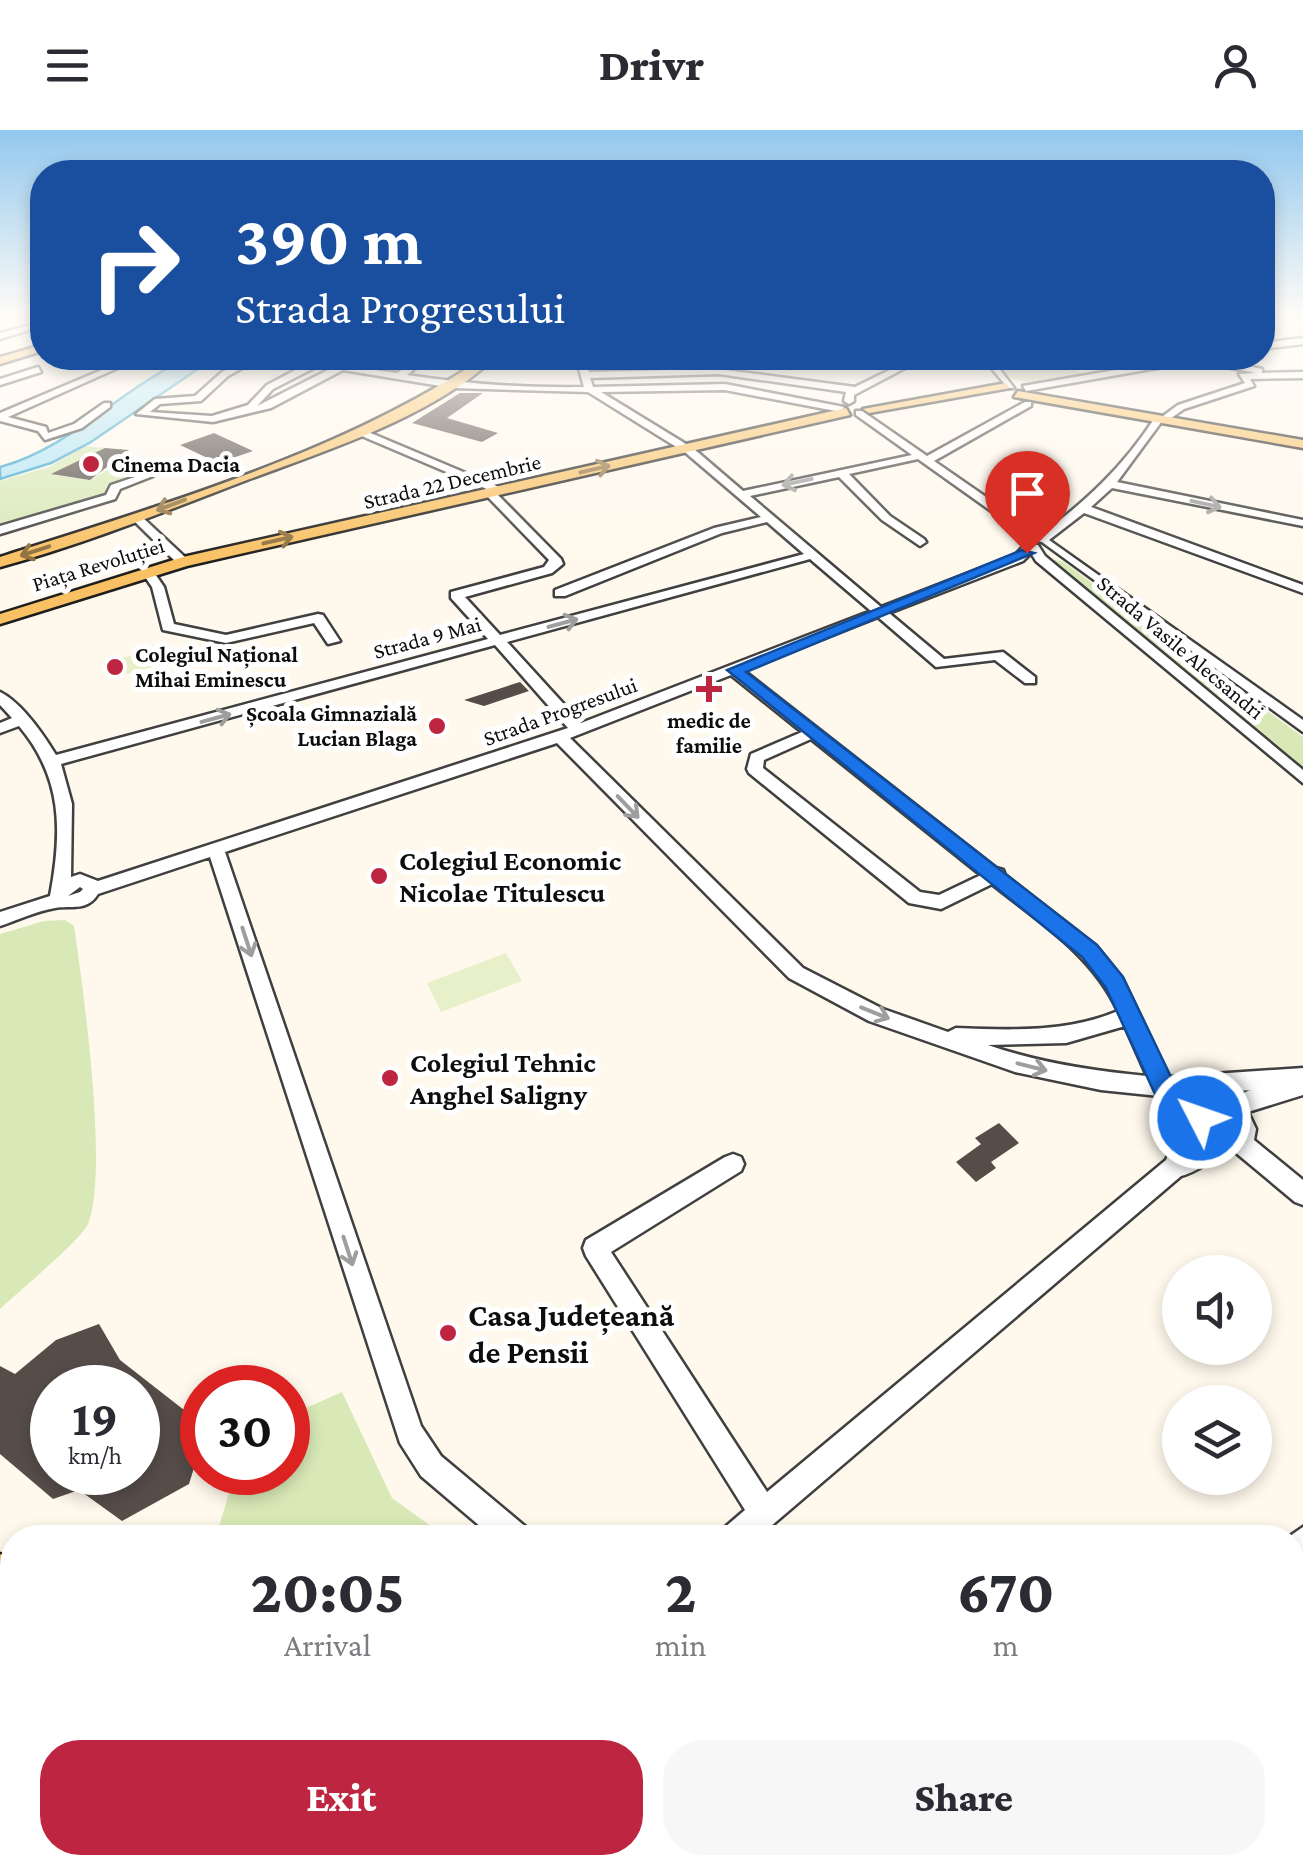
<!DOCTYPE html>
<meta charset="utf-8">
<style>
body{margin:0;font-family:"Crimson Pro",serif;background:#f7f7f7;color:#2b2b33;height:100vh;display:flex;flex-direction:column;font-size:38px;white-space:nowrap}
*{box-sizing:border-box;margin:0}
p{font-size:32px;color:#7c7c81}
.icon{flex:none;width:55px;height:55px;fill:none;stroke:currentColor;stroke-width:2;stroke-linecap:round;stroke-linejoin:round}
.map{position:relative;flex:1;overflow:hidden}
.details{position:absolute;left:0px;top:1395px;width:1305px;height:350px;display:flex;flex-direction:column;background:#fff;border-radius:40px 40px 0 0;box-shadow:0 5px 15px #0003}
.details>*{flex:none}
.guide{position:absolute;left:30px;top:30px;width:1245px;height:210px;border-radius:40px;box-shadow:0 5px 15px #0003;background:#1a4fa0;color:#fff;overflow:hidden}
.tools{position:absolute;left:1162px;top:1125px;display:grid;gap:20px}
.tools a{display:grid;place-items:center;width:110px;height:110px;border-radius:50%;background:#fff;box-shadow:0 5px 15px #0003;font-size:50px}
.speed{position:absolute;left:30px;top:1235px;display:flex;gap:20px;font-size:50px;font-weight:700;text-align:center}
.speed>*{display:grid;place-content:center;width:130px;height:130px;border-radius:50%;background:#fff;box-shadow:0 5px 15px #0003;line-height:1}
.speed small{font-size:25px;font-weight:400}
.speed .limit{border:15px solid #d22;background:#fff;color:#111}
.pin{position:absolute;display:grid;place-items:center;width:85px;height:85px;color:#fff;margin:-102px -42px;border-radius:50% 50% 50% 0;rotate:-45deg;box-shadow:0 0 10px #0007}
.pin .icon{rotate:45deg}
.me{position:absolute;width:110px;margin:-55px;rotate:311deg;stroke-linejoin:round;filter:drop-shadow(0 0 8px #0008)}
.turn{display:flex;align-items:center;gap:35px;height:210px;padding:0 40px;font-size:45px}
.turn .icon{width:130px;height:130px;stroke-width:2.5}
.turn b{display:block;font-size:70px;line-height:85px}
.eta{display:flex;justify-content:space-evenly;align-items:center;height:170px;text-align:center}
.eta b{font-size:60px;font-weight:800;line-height:70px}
.primary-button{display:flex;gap:20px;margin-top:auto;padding:20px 40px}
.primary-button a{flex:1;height:115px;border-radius:40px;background:#be2540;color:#fff;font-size:40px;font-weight:800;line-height:115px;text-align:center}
.primary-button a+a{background:#f7f7f7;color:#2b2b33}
header{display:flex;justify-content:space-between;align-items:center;height:130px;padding:0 40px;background:#fff;font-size:45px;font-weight:800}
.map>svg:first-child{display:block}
.green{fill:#d8e9b7}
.cemetery{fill:#dae1bf}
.pitch{fill:#e8f0c9}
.water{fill:#b2e5f6;stroke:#39a5cd;stroke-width:2.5}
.building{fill:#564d49;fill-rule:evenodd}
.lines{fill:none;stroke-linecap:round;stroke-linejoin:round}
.minor-casing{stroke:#404040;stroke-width:5}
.major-casing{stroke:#1e1e1e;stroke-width:5}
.minor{fill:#fff;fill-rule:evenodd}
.major{fill:#f9c164;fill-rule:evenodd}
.oneway{stroke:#8f703d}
.oneway2{stroke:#9e9e9e}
.route{fill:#1a73e8;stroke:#114b97;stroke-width:2.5}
.poi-dot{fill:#be2540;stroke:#fff;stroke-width:4}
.labels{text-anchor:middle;stroke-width:10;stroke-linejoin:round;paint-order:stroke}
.far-poi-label{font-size:22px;font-weight:bold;fill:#0d0d0d;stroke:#fff;text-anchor:start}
.far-street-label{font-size:22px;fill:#0d0d0d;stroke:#fff}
.poi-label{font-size:28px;font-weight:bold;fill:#0d0d0d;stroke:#fff;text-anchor:start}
.near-poi-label{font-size:32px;font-weight:bold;fill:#0d0d0d;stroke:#fff;text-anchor:start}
</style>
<header><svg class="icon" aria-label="menu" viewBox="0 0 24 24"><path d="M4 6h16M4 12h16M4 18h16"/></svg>Drivr<svg class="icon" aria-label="person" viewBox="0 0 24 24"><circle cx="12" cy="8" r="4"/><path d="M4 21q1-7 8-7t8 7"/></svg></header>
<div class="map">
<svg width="1303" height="1745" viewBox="0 0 1303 1745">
<rect width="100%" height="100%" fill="#fff9ed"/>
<path class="green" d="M85,316L105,318L55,345L90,350L122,332L136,330L148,346L115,357L111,367L0,400V351L49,337Z
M1053,430L1062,431L1303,607V645L1049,433Z
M65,790L74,796C83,857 109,1042 88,1094C81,1110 17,1163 0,1179V804L44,791Z
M342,1262L392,1368L446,1407H216L235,1343L288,1342V1286Z
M0,1588L12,1603V1732L116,1733L126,1745H0Z
M336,1733H478L470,1745H352Z"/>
<path class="cemetery" d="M1019,228H1093L1070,237L1086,245C1052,251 1022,262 995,237Z"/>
<path class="pitch" d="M170,516L176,531L110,548L105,532Z
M506,823L522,851L441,882L427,853Z"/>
<path class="water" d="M189,228H214L91,312L51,333L0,349V337C73,317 121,257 189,228Z"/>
<path class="building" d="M460,263H483L447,288L498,303L482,312L412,293Z
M214,303L253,321L218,333L180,315Z
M105,318L129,320L90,350L51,344Z
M520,552L529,561L484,576L464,570Z
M999,993L1019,1013L991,1032L996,1038L976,1052L956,1032L981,1014L975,1008Z
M99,1194L120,1230L202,1294V1312L189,1354L122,1391L79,1360L53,1369L0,1324V1236L15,1244L56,1210ZM52,1258H138V1342H52Z
M1244,1732H1303V1745H1243Z"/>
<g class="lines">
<g class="minor-casing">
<path id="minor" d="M42,192V196L0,209V203Z
M1303,208V214L1262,219V213Z
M130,228H140L8,287L46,297L48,303L74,294L104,273H110V277L82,298L45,310L38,301L0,291V283Z
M250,228H260L228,246L201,271L160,274L150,282L212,286L248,275L267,255L307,234L283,228L397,243L408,236L394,228H404L418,236L407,245C465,254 525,258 584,257L577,232L591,228H607L586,234L589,242L710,239L687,228H697L725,240L855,257L914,228H924L854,265V271L849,274L844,271L846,262L719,244L590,248L593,257L725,254L844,277L841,282L725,260L601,262L694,319L743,361L912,325L856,285V281H862L927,326L1025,272H1031V276L934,331L1041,405C1086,371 1123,337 1154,289H1159L1178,275L1245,253L1239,244L1256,243L1197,231L1026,261L1023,256L1185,228H1207L1262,239V243L1303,242V248L1250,249L1254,256L1184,279L1167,291H1162L1117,352L1303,390V396L1112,358L1091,377L1303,455V463L1084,383L1049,410L1303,590V602L1042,412L1032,410L918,329L849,344L890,386L924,409L926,412L920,416L882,390L839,347L750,366L881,477L1015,425L1026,414L1038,415L1045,426L1303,640V653L1036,431L1031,423L1023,431L889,483L944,529L1003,522L1035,547V553H1025L995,530L936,537L878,487L743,540L996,738L1003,740L1005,745L1096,816L1122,848L1169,947L1303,938V965L1248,982L1256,999L1254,1010L1303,1050V1075L1295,1072L1235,1022C1218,1022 1202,1041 1181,1046L757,1408H720L724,1398L745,1380L586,1126L583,1118L586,1110L725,1027L733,1024L741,1027L744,1034L741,1041L611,1122L767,1362L1166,1030L1173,1014L1192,996L1191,988L1159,966L1101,960L1015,942L869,891L789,848L557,613L225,722L421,1296L441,1326L527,1398L531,1408H494L421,1346L400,1313L210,727L98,764C87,782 71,775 55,778C36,781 18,790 0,796V782L50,766C62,702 63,648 19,596L0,603V593L12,588L0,575V562C22,573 43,604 56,625L488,509L451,468V462L544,437L549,430L488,367L489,360L357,304L361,299L499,357L498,365L561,429L563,434L552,443L465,467L500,505L804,424L767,392L722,403L565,466H555V460L714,398L761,387L686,323L588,262L453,258L343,240L271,278L213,292L136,284L155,269L195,266L222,242ZM318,236L332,238L257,276L273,259ZM810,429L871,481L581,593L507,512ZM495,515L568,598L98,751L80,744L71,747L72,674L61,634ZM731,545L802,602L751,624L747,639L749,643L909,773L941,779L992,754C1039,792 1092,824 1118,881C1066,903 1011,900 956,898L948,902L883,879L803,838L570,608ZM811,609L981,745L939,765L920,762L763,638L764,630ZM80,757L83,759L80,762L68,766ZM1125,896L1147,946C1093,941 1040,933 988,915L1066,913ZM1250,960L1228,970L1216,967L1202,972L1191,964L1253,960ZM1220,986L1232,996L1234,1002H1225L1214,994L1213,988Z
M437,228H449L479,238L475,241Z
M983,228H991L1014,258H1008Z
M38,237L41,242L0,255V249Z
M144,344L153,346L120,359L115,369L0,404V396L106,365L111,355Z
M133,386H141L187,429V435H179L133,390Z
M143,438H151L164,457L174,494L226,505L318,484L323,485L340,511L328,514L314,493L226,513L163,500L152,457L141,441Z
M1303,1397V1434L1292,1439V1408H1287Z
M508,1732H551L546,1745H502Z"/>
</g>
<g class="major-casing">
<path id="major" d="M42,215V221L0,234V227Z
M483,228H495C429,288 330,319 247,350C166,381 84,414 0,437V427C161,375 342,323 483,228Z
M1006,253L1010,258L869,283L863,279Z
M1018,261L1303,310V318L1014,267Z
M846,278L850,285L187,436L0,494V484L183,427Z
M0,1424L12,1429V1475L0,1470Z
M0,1495L12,1500V1549L0,1544Z
M207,1732H258L263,1745H213Z"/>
</g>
<use href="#minor" class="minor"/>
<use href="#major" class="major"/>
</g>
<defs><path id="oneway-shaft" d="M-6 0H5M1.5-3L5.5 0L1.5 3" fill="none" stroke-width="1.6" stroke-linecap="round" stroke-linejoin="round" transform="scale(2.5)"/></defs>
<g class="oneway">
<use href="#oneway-shaft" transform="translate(595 339) rotate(-13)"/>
<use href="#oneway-shaft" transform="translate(171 375) rotate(159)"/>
<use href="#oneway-shaft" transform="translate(278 410) rotate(-13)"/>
<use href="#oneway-shaft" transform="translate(35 421) rotate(162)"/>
</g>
<g class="oneway2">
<use href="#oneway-shaft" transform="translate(797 352) rotate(168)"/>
<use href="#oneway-shaft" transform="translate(1206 374) rotate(12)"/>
<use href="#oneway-shaft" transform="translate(563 493) rotate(-15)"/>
<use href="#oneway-shaft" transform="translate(216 588) rotate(-15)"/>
<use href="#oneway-shaft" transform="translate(628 677) rotate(46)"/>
<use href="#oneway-shaft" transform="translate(247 812) rotate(72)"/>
<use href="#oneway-shaft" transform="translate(875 883) rotate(22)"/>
<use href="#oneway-shaft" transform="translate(1032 937) rotate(14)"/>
<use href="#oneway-shaft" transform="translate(348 1121) rotate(72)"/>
</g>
<linearGradient id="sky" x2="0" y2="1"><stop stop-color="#92c8ee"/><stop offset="0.43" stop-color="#fffcf7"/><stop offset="1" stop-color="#fffcf7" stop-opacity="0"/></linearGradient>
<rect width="1303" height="431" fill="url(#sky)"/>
<path class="route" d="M1022,420L1034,423L746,542L1097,815L1123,847L1172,949L1210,975L1213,988L1200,999L1155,964L1106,858L1082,827L727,540Z"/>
<g class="poi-dot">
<circle cx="91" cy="334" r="10"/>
<circle cx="115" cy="537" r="10"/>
<path d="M704 544h10v10h10v10h-10v10h-10v-10h-10v-10h10z"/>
<circle cx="437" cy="596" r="10"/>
<circle cx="379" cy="746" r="10"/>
<circle cx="390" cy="948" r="10"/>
<circle cx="448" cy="1203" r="10"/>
</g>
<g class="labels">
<g class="far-poi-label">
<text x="111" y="342">Cinema Dacia</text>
<text x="135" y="532">Colegiul Național<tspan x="135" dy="25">Mihai Eminescu</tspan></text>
<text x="417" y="591" text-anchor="end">Școala Gimnazială<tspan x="417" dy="25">Lucian Blaga</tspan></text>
<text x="709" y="598" text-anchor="middle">medic de<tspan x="709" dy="25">familie</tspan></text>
</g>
<g class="far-street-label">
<text transform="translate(452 351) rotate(-13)" y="8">Strada 22 Decembrie</text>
<text transform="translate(98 434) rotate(-17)" y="8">Piața Revoluției</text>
<text transform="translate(427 507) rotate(-15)" y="8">Strada 9 Mai</text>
<text transform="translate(1181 517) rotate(40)" y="8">Strada Vasile Alecsandri</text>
<text transform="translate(560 581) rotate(-20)" y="8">Strada Progresului</text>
</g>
<g class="poi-label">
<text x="399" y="740">Colegiul Economic<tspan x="399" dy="32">Nicolae Titulescu</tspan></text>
<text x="410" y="942">Colegiul Tehnic<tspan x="410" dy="32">Anghel Saligny</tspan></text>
</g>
<g class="near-poi-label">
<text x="468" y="1196">Casa Județeană<tspan x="468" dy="37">de Pensii</tspan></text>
</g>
</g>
</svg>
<div class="tools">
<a><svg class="icon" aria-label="sound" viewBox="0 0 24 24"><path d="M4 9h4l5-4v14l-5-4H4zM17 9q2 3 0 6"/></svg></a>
<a><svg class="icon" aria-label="layers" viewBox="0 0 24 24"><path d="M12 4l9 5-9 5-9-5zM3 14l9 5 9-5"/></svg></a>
</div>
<div class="speed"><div>19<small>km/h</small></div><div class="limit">30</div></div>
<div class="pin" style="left:1027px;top:423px;background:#d93025"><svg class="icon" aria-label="arrive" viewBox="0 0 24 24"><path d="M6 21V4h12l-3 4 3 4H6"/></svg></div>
<svg class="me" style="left:1200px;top:988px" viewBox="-20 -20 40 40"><circle r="17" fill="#1a73e8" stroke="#fff" stroke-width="3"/><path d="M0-11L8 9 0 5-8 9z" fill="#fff"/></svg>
<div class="guide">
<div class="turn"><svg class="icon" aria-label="right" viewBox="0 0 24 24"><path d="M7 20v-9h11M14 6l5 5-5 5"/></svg><div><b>390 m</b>Strada Progresului</div></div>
</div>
<section class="details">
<div class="eta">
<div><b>20:05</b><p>Arrival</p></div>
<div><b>2</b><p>min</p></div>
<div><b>670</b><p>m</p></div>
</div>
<div class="primary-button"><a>Exit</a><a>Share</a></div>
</section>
</div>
